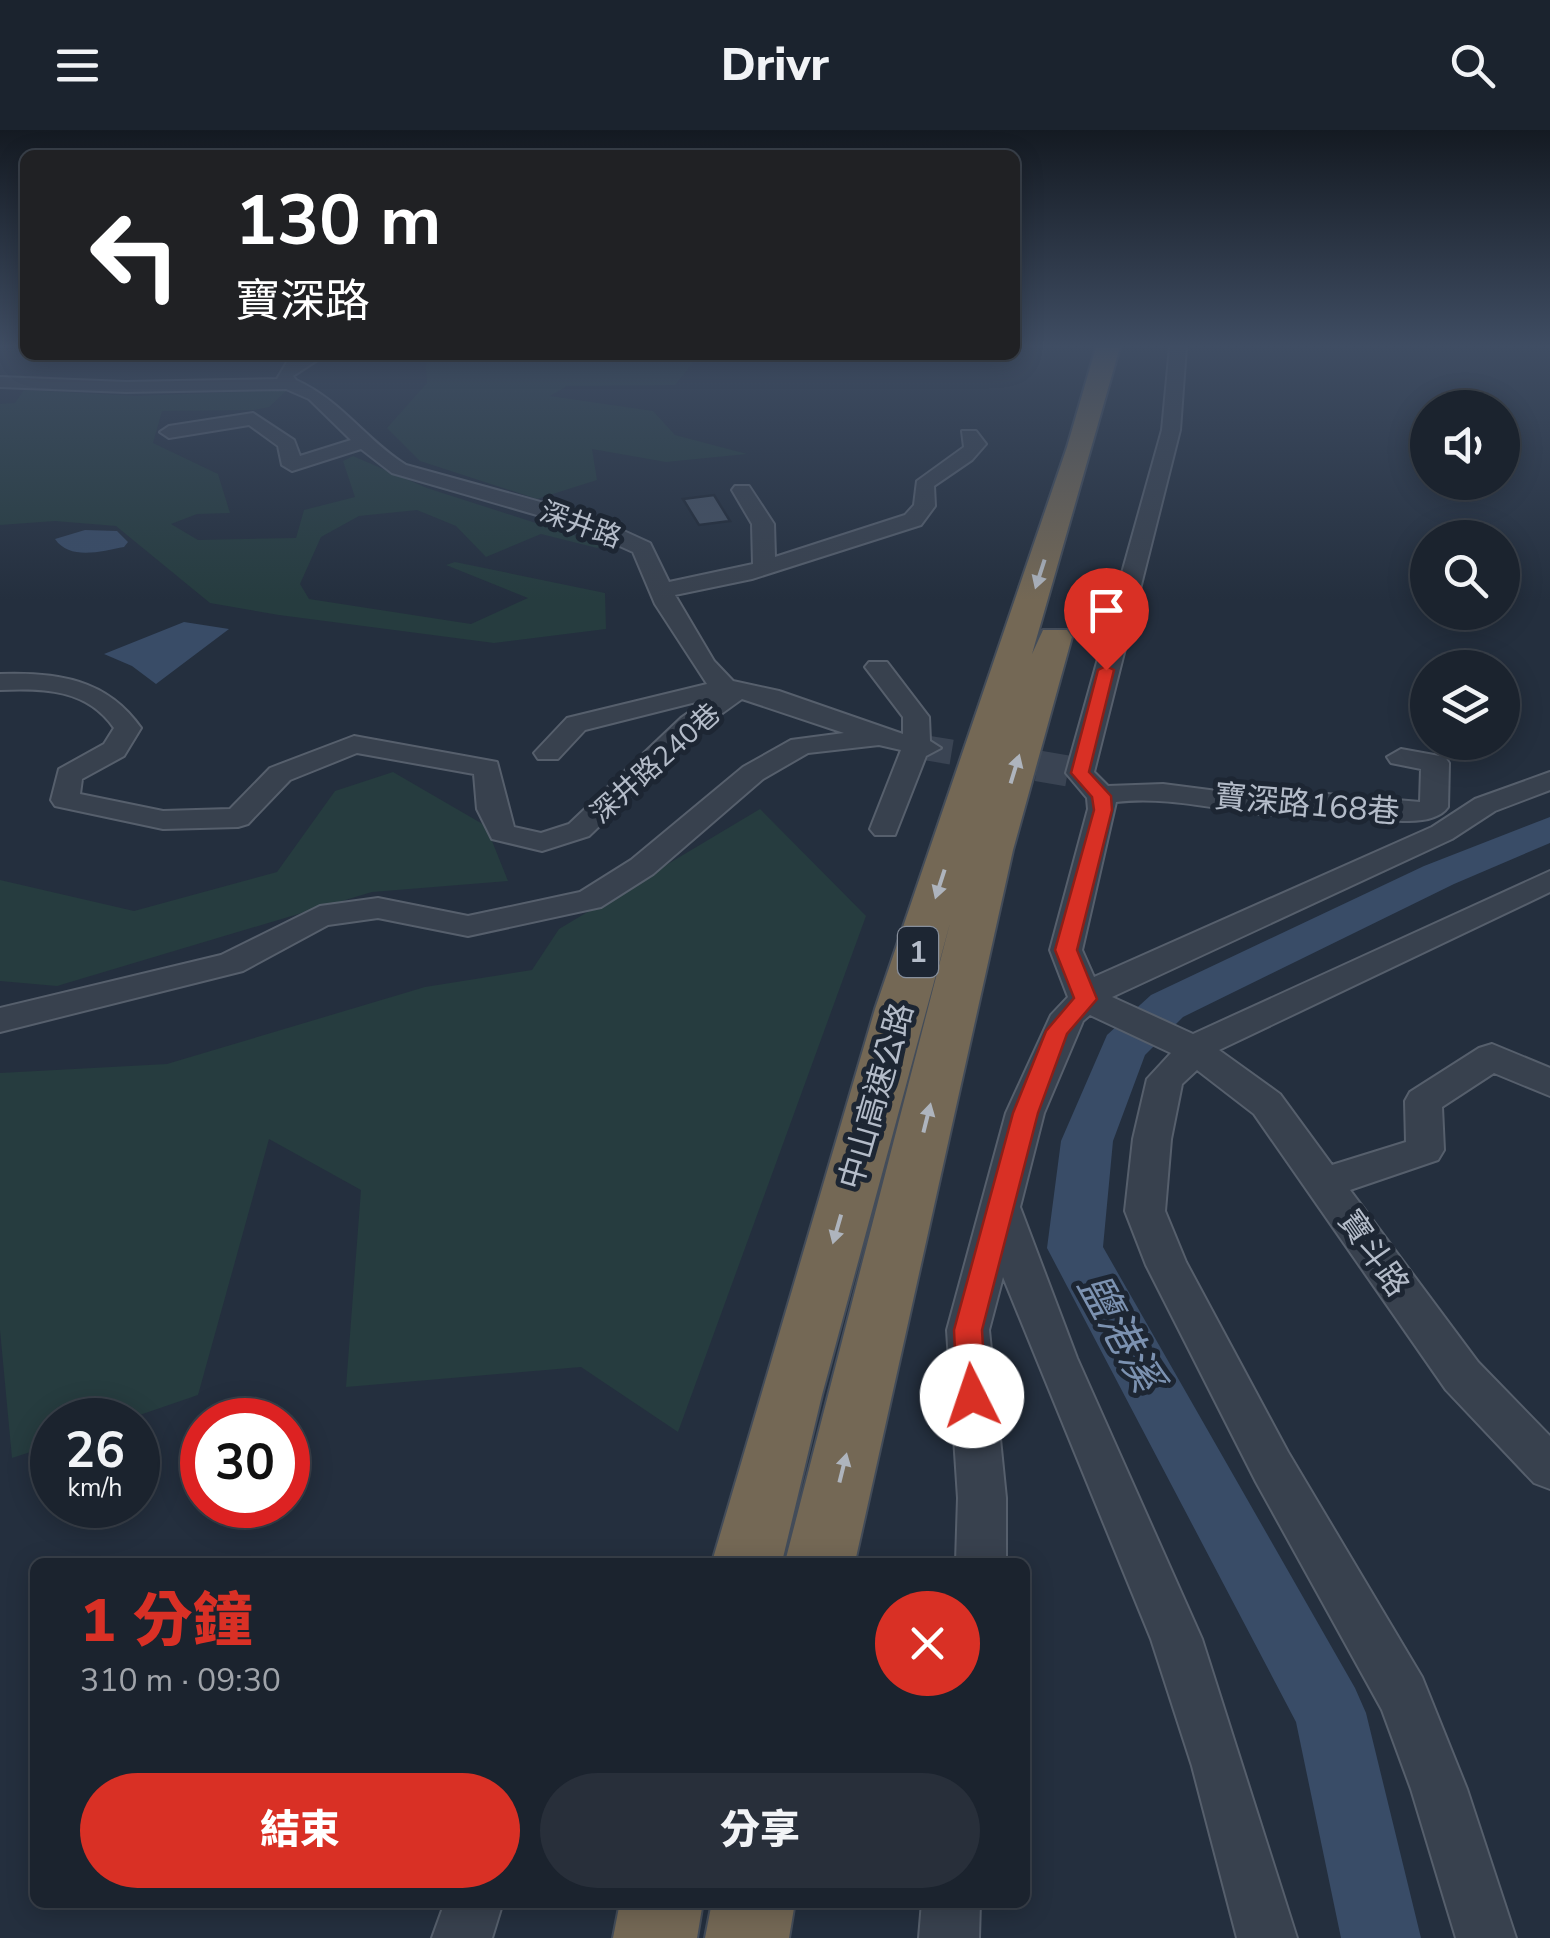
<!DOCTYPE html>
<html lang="zh-TW">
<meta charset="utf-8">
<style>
body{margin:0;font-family:"Nunito Sans","Noto Sans TC",sans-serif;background:#282f3a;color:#f1f3f6;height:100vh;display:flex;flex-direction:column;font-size:38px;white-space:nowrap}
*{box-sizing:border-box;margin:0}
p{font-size:32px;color:#a0a4aa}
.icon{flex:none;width:55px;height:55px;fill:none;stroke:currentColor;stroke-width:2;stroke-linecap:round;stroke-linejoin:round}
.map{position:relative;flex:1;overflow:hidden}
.details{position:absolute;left:30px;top:1428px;width:1000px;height:350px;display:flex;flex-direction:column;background:#1b232e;border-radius:15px;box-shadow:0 5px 25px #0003,0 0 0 2px #39404a}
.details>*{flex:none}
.guide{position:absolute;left:20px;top:20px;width:1000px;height:210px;border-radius:15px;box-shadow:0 5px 25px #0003,0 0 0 2px #39404a;background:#202124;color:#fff;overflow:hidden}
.tools{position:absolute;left:1410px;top:260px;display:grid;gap:20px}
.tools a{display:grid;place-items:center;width:110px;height:110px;border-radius:50%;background:#1b232e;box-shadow:0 5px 25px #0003,0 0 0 2px #39404a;font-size:50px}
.speed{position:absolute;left:30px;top:1268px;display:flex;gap:20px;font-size:50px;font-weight:700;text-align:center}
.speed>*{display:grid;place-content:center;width:130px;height:130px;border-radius:50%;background:#1b232e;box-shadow:0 5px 25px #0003,0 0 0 2px #39404a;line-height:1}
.speed small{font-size:25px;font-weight:400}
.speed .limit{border:15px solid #d22;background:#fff;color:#111}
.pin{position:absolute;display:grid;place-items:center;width:85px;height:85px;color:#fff;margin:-102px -42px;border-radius:50% 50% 50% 0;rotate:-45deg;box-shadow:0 0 10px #0007}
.pin .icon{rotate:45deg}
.me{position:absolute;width:110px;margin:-55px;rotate:356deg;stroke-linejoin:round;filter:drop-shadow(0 0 8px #0008)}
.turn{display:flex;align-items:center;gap:35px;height:210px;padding:0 50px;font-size:45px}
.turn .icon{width:130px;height:130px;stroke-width:2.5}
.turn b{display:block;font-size:70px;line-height:85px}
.round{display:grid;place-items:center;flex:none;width:105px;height:105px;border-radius:52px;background:#282f3a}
.summary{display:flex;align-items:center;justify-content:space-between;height:170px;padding:0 50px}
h1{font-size:60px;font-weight:800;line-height:75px;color:#d93025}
.button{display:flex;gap:20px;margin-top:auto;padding:20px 50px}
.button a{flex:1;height:115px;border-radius:60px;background:#d93025;color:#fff;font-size:40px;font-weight:800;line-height:115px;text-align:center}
.button a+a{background:#282f3a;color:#f1f3f6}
header{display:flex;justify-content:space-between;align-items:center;height:130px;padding:0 50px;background:#1b232e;font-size:45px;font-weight:800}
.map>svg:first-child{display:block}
.green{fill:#263c3f}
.water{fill:#394c67}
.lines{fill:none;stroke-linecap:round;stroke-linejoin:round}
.river{fill:#394c67;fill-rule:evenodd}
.building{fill:#455162;stroke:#1f2835;stroke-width:2.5}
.minor-tunnel-far1{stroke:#3a4453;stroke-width:25;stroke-dasharray:25 12;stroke-linecap:butt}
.minor-tunnel{stroke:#3a4453;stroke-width:31;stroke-dasharray:31 16;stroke-linecap:butt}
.minor-casing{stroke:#565f6c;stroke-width:4}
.highway-casing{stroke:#434c59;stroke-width:4}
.minor{fill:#38414e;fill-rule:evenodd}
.highway{fill:#746855;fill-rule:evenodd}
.oneway{fill:#aeb4bd}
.route{fill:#d93025;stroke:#8d1f18;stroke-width:2.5}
.labels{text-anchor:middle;stroke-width:10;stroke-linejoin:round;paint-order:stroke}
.far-street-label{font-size:28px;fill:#b4bcc9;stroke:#1d2633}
.shield{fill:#1d2633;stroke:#878f9c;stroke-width:2.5}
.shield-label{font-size:30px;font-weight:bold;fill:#b4bcc9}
.street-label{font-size:32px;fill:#b4bcc9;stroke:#1d2633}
.near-water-label{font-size:42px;font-style:italic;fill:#7c92b1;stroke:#1d2633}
</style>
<header><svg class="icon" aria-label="menu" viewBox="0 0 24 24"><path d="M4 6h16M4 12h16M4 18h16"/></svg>Drivr<svg class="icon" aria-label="search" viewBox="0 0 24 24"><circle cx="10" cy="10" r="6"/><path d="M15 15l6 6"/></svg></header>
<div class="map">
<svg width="1550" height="1808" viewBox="0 0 1550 1808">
<rect width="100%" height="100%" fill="#242f3e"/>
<path class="green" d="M425,225H699L675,255L567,256L550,266L653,281L675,305L747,324L666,332L592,319L597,350L537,369L420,331L387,298L427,253Z
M24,260L136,266L287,260L269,277L254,280L162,281L153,313L218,344L230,383L197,384L171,394L198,410L296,408L304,380L355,367L343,331L353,326L427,358L604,415L597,418L541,404L486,427L456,396L417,380L359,386L321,407L300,454L309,469L471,494L528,468L446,435L455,432L605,463L606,499L494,513L279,485L210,473L116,396L55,391L0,395V274L15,273Z
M393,642L486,696L508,751L372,762L57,856L0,851V750L134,781L277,742L335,661Z
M760,679L866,786L678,1302L581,1237L346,1257L361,1060L269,1009L198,1265L125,1290H52V1315L12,1328L0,1200V943L167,934L425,857L532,840L559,799Z"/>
<path class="water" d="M85,400L117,401L128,412L124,417C102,421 70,431 55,409Z
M184,492L229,499L156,554L132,536L104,524Z"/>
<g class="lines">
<path class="river" d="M1550,687V713L1454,754L1183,887L1145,925L1113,1011L1103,1117L1355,1558L1366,1583L1421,1808H1341L1296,1592L1047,1118L1061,1011L1107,905L1151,865L1424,736Z"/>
</g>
<path class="building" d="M714,365L730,391L699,395L683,369Z"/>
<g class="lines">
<path class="minor-tunnel-far1" d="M927,618L1006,631"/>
<path class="minor-tunnel" d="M991,628L1080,643"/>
<g class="minor-casing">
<path id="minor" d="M1170,217H1186L1180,300L1094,642L1108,656L1163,654L1264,667L1327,664L1420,672L1421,639L1391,633L1387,627L1401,619L1445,627L1449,633L1448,677C1429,704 1359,684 1330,682C1307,680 1284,687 1261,684C1213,679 1166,666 1116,672L1082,820L1094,847L1432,697L1475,669L1550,642V660L1495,681L1452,709L1112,867L1193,904L1550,741V762L1219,920L1280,964L1332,1035L1406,1012L1405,971L1410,962L1479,918L1492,914L1550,938V966L1494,943L1442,977L1444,1020L1438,1030L1350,1060L1478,1232L1550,1306V1359L1534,1353L1446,1260L1254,984L1197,940L1182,954L1171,1009L1165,1081L1186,1132L1288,1322L1422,1547L1467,1659L1516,1808H1456L1411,1659L1382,1580L1256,1352L1146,1135L1125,1081L1133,1009L1147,949L1171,923L1090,885L1083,891L1044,983L1020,1077L1077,1228L1202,1509L1297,1808H1237L1192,1636L1151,1509L1003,1147L989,1200L1006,1368V1432H956L958,1368L947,1200L1006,983L1051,885L1068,867L1050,820L1088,679L1087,668L1066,643L1162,300Z
M303,225H325L293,246L296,250C341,270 367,311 406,335L591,386L650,413L669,452L753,434L752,394L732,360L735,356H749L774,394L775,427L905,385L914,375L917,351L964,317L962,301H976L986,314L972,330L934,356L935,376L921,395L752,449L675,465L714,531L733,551L779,561L903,604V587L865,537L869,532H887L929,587L930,611L941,618L926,626L895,705H875L870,699L901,620L879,615L808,623L763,649L653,744L601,777L468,806L378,788L328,795L243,841L0,902V878L221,825L320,776L378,768L468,786L580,762L631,730L743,637L791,610L844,603L742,569L699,600L589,706L542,721L492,709L477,679L474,644L357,623L290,650L248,694L238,697L163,699L55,676L51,670L59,639L104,614L114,598C87,559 44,558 0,560V544C57,542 107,549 141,598L124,626L82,649L80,664L163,681L230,679L270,638L354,606L497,632L514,697L541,703L569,694L681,588L708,569L585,600L558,629H538L534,623L567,588L707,554L655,474L633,422L575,396L392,343L361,319L292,341L282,335L278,316L249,295L169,308L160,302L169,296L253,283L294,310L300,326L351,310L309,269L286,259L126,262L0,257V247L126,252L277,249L287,232Z
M445,1772H503L492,1808H432Z
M922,1772H980L979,1808H919Z"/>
</g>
<g class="highway-casing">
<path id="highway" d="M1096,217H1120L1032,524L1043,500H1067L1072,507L1013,720L855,1432H785L950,793L822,1265L782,1432H712L875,879L1067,317Z
M620,1772H703L697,1808H613Z
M712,1772H795L789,1808H705Z"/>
</g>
<use href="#minor" class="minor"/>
<use href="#highway" class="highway"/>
</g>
<defs><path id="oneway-solid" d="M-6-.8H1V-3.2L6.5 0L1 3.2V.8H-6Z" transform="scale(2.5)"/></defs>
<g class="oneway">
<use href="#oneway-solid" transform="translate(1040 444) rotate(108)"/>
<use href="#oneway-solid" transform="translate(1015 639) rotate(-73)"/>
<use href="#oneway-solid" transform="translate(940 754) rotate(108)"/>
<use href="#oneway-solid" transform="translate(927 988) rotate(-76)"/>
<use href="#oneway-solid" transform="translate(837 1099) rotate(106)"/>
<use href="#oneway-solid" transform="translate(843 1338) rotate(-76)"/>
</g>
<linearGradient id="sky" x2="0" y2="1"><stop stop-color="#141a22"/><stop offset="0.46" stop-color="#3f4d63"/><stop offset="1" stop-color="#3f4d63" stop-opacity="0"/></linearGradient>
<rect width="1550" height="470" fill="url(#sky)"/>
<path class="route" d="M1106,536L1114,540L1089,642L1111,666L1112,680L1077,820L1097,869L1067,904L1038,983L982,1200L986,1266L982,1275L972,1279L961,1275L957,1266L954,1200L1013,983L1046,901L1074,868L1055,820L1094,680L1092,667L1071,643L1098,540Z"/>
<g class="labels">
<g class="far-street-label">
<text transform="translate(581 394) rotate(20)" y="10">深井路</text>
<text transform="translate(655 633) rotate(-42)" y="10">深井路240巷</text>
</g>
<rect class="shield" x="898" y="797" width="40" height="50" rx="8"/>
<g class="shield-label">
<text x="918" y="832">1</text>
</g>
<g class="street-label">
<text transform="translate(1307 674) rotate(5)" y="11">寶深路168巷</text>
<text transform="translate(876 966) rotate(-74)" y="11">中山高速公路</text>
<text transform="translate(1374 1123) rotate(55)" y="11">寶斗路</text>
</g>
<g class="near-water-label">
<text transform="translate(1121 1202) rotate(61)" y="15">鹽港溪</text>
</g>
</g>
</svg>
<div class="tools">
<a><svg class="icon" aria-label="sound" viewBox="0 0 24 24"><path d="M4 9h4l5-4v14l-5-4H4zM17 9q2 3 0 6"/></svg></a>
<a><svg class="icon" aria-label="search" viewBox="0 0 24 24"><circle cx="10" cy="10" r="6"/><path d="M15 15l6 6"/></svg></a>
<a><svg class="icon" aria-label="layers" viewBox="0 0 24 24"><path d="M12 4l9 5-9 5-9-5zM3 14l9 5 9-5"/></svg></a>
</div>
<div class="speed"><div>26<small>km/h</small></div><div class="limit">30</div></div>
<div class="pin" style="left:1106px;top:540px;background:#d93025"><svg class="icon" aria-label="arrive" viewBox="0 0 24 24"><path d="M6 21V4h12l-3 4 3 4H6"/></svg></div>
<svg class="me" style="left:972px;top:1266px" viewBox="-20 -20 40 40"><circle r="19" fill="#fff"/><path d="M0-13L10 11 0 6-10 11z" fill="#d93025"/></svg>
<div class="guide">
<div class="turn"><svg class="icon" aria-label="left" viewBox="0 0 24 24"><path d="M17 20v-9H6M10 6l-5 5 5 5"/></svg><div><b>130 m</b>寶深路</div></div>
</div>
<section class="details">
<div class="summary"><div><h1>1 分鐘</h1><p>310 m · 09:30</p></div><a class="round" style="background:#d93025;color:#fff"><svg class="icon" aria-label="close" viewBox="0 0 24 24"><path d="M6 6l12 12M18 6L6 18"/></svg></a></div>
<div class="button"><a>結束</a><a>分享</a></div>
</section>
</div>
